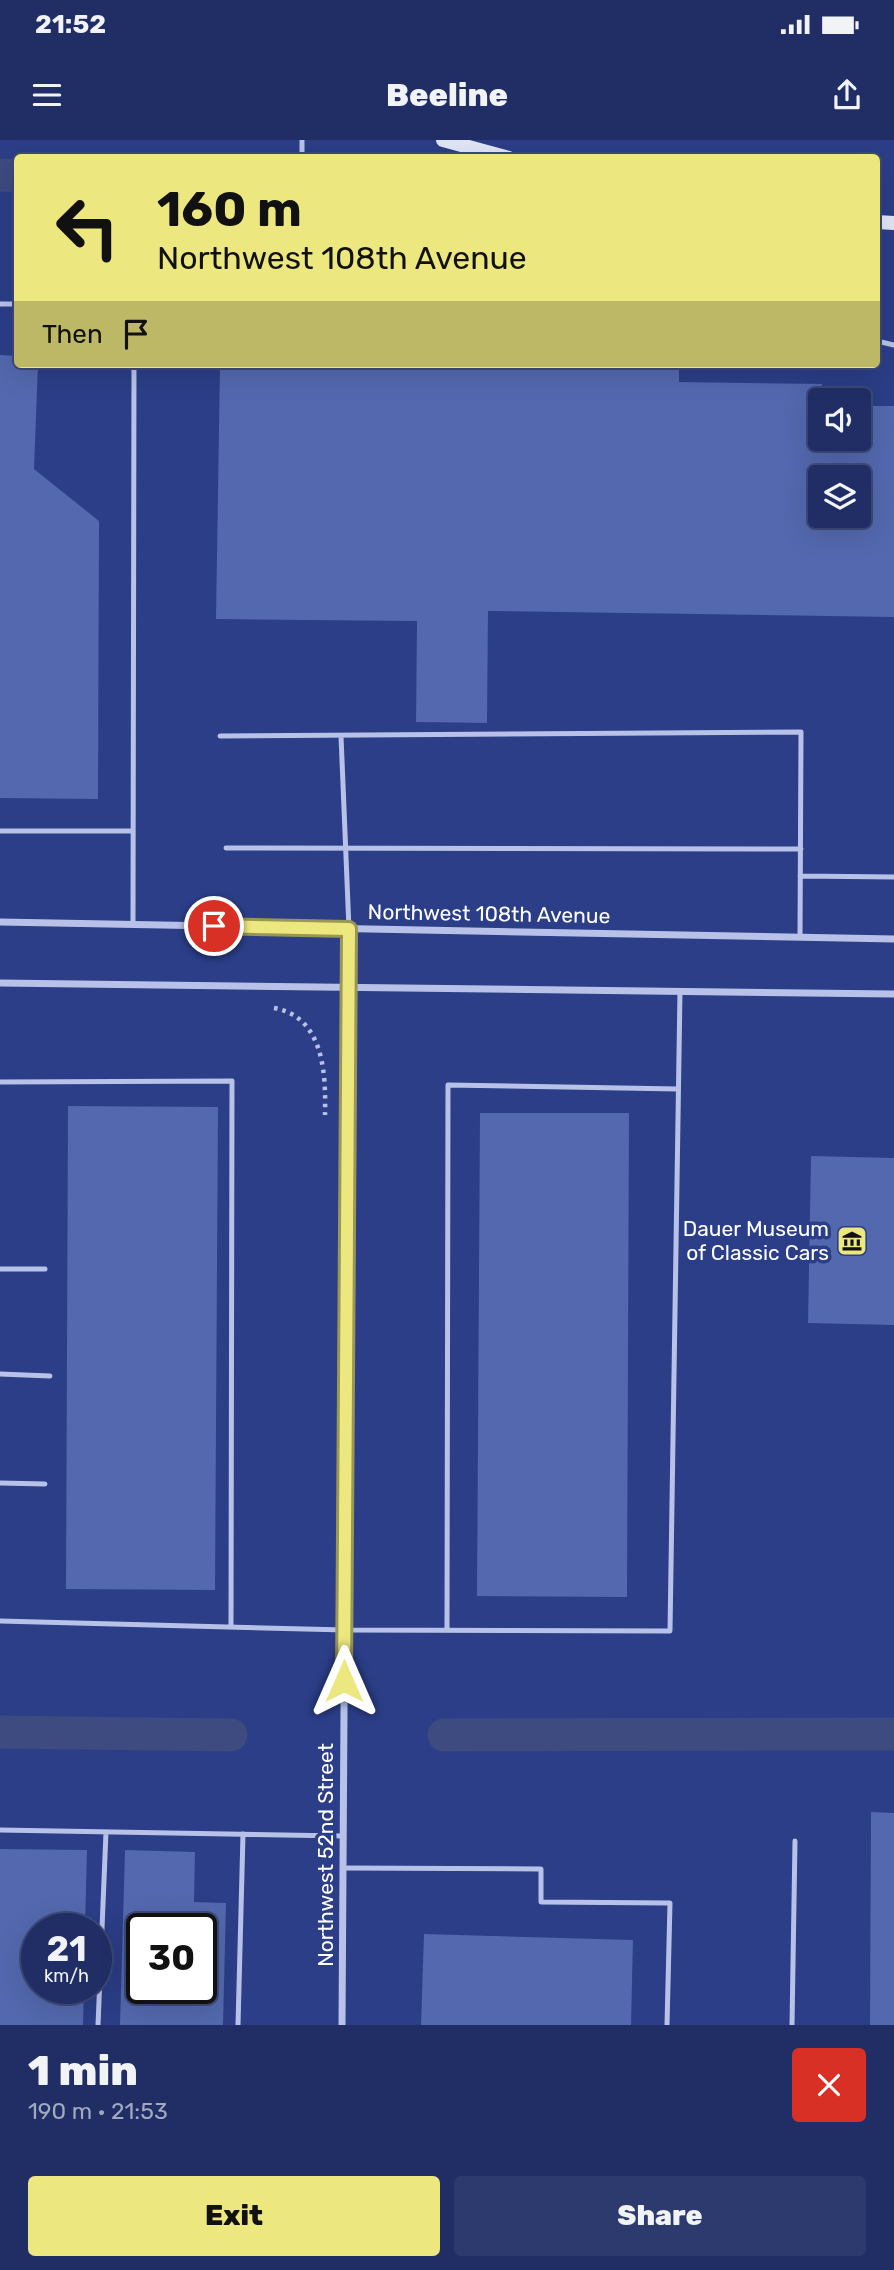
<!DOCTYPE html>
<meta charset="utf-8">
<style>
body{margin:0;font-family:Rubik,sans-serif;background:#2d3a6e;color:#f1f3f6;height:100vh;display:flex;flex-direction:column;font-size:26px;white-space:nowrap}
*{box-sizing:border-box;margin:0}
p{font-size:23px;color:#a2a8bf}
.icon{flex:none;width:38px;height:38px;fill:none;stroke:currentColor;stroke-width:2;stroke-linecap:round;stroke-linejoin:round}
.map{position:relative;height:1885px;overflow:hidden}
.drawer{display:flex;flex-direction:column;background:#202e65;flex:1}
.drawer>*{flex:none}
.banner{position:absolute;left:14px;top:14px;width:866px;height:214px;border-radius:7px;box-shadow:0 7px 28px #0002,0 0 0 2px #3d4a79;background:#ede780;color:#111;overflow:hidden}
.fabs{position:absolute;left:808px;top:248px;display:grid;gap:14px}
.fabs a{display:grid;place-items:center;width:63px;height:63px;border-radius:7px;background:#202e65;box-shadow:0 7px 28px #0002,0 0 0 2px #3d4a79;font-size:35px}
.speed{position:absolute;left:21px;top:1773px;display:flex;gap:14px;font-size:35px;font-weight:700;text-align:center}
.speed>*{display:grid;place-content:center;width:91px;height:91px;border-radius:50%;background:#202e65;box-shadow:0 7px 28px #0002,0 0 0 2px #3d4a79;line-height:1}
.speed small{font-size:18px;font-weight:400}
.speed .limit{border:4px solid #111;border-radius:10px;background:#fff;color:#111}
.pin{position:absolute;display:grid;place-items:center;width:60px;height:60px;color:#fff;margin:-30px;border:4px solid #fff;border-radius:50%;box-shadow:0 2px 7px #0007}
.me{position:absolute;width:77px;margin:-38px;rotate:0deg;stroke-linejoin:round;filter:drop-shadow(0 0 5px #0008)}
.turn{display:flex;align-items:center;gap:24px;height:147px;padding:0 28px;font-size:32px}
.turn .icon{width:91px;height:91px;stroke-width:2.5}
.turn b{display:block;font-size:49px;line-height:60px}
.then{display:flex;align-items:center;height:66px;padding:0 28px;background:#0003;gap:14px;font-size:26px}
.round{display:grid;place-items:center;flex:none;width:74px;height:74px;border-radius:7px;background:#2d3a6e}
.head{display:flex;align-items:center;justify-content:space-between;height:119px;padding:0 28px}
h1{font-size:42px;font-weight:800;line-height:52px}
.cta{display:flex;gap:14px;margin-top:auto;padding:14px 28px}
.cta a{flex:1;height:80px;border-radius:7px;background:#ede780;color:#111;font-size:28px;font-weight:800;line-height:80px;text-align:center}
.cta a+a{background:#2d3a6e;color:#f1f3f6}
.status{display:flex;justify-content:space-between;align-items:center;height:49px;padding:0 35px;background:#202e65;direction:ltr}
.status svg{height:19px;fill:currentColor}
header{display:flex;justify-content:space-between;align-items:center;height:91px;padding:0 28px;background:#202e65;font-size:32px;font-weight:800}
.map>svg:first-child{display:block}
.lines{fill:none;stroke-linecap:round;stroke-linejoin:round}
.canal{stroke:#3d4b80;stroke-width:33}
.building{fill:#5368ae;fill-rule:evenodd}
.path{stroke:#b8c2e8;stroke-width:4.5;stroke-dasharray:3.5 5;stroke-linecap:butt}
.service{stroke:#b8c2e8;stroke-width:5}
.minor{stroke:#b8c2e8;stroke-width:7}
.secondary{stroke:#e1e6f7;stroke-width:14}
.route-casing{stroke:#9a9653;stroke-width:18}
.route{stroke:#ede780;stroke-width:12}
.labels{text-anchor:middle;stroke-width:7;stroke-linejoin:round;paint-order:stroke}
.street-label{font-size:21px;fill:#fff;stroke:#2b3e87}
.poi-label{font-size:21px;fill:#fff;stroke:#2b3e87;text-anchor:end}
</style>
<div class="status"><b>21:52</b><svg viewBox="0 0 49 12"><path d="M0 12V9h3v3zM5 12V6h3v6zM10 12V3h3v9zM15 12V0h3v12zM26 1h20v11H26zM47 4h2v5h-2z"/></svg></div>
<header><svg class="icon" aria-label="menu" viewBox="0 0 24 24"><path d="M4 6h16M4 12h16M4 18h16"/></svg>Beeline<svg class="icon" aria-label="share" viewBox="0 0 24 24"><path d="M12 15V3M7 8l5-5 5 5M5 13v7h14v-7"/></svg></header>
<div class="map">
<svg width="894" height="1885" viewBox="0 0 894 1885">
<rect width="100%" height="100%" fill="#2b3e87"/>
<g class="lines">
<path class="canal" d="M0,35L18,36
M0,1592L231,1595
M444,1595L894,1594"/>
</g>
<path class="building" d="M0,215L18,216V224H38L34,329L99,381L98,659L0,658Z
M220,224H679V242L822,244L821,299H859V266H894V477L488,471L487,583L416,582L417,481L216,479ZM821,338H859V376H821Z
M68,966L218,967L215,1450L66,1449Z
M480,973H629L627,1457L477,1456Z
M811,1016L894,1018V1185L808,1183Z
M871,1672L894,1673V1885H870Z
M0,1709L87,1710L85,1788H37V1848H84L83,1885H0Z
M125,1710L195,1712L194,1762L226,1763L223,1885H120ZM142,1788H201V1848H142Z
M424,1794L633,1800L631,1885H421Z"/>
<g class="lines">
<path class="path" d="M274,868C324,877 326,934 325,975"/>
<path class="service" d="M302,0V18
M0,164H18
M877,201L894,205
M220,596L801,592L800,797
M341,596L349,789
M0,691H133
M226,708L801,709
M800,736L894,737
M133,785L134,224
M0,942L232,941L231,1487
M0,1129H45
M0,1234L50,1236
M0,1343L45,1344
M0,1481L345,1490L670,1491L680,851
M447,1490L448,945L678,949
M0,1690L343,1696
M343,1728L541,1729V1762L670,1763L667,1885
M98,1885L106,1692
M238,1885L243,1694
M792,1885L795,1701"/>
<path class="minor" d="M0,782L894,799
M0,843L894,854
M342,1885L349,789"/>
<path class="secondary" d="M443,0L509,18
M877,82L894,83"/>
</g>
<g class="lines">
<g class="route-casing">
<path id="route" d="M214,786L349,789L344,1541"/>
</g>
<use href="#route" class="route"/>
</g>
<defs>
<g id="museum-square" transform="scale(1.575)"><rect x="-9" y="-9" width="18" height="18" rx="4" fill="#ede780" stroke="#2b3e87"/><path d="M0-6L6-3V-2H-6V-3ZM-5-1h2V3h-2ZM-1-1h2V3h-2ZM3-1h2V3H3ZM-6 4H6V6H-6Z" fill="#111"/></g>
</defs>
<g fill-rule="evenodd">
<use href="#museum-square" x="852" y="1101"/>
</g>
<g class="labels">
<g class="street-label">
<text transform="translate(489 774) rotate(1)" y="7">Northwest 108th Avenue</text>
<text transform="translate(326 1715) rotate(-90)" y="7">Northwest 52nd Street</text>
</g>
<g class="poi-label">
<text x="829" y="1096">Dauer Museum<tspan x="829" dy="24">of Classic Cars</tspan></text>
</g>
</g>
</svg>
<div class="fabs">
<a><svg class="icon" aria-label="sound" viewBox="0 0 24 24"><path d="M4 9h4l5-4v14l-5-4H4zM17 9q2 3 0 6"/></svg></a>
<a><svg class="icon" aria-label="layers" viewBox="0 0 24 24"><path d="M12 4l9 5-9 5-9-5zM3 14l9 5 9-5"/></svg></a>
</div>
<div class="speed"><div>21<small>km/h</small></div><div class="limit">30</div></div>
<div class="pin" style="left:214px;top:786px;background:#d93025"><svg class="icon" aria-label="arrive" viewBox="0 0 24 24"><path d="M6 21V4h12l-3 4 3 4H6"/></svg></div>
<svg class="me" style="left:344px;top:1541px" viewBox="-20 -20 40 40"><path d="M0-17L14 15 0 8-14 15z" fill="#ede780" stroke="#fff" stroke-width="4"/></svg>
<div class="banner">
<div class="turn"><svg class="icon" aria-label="left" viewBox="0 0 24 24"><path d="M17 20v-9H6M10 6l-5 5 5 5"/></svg><div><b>160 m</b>Northwest 108th Avenue</div></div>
<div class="then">Then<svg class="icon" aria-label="arrive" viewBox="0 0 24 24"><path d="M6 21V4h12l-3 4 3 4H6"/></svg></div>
</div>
</div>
<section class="drawer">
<div class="head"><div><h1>1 min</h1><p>190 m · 21:53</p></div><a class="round" style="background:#d93025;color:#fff"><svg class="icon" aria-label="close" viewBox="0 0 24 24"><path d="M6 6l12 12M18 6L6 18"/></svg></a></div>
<div class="cta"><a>Exit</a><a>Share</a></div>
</section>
